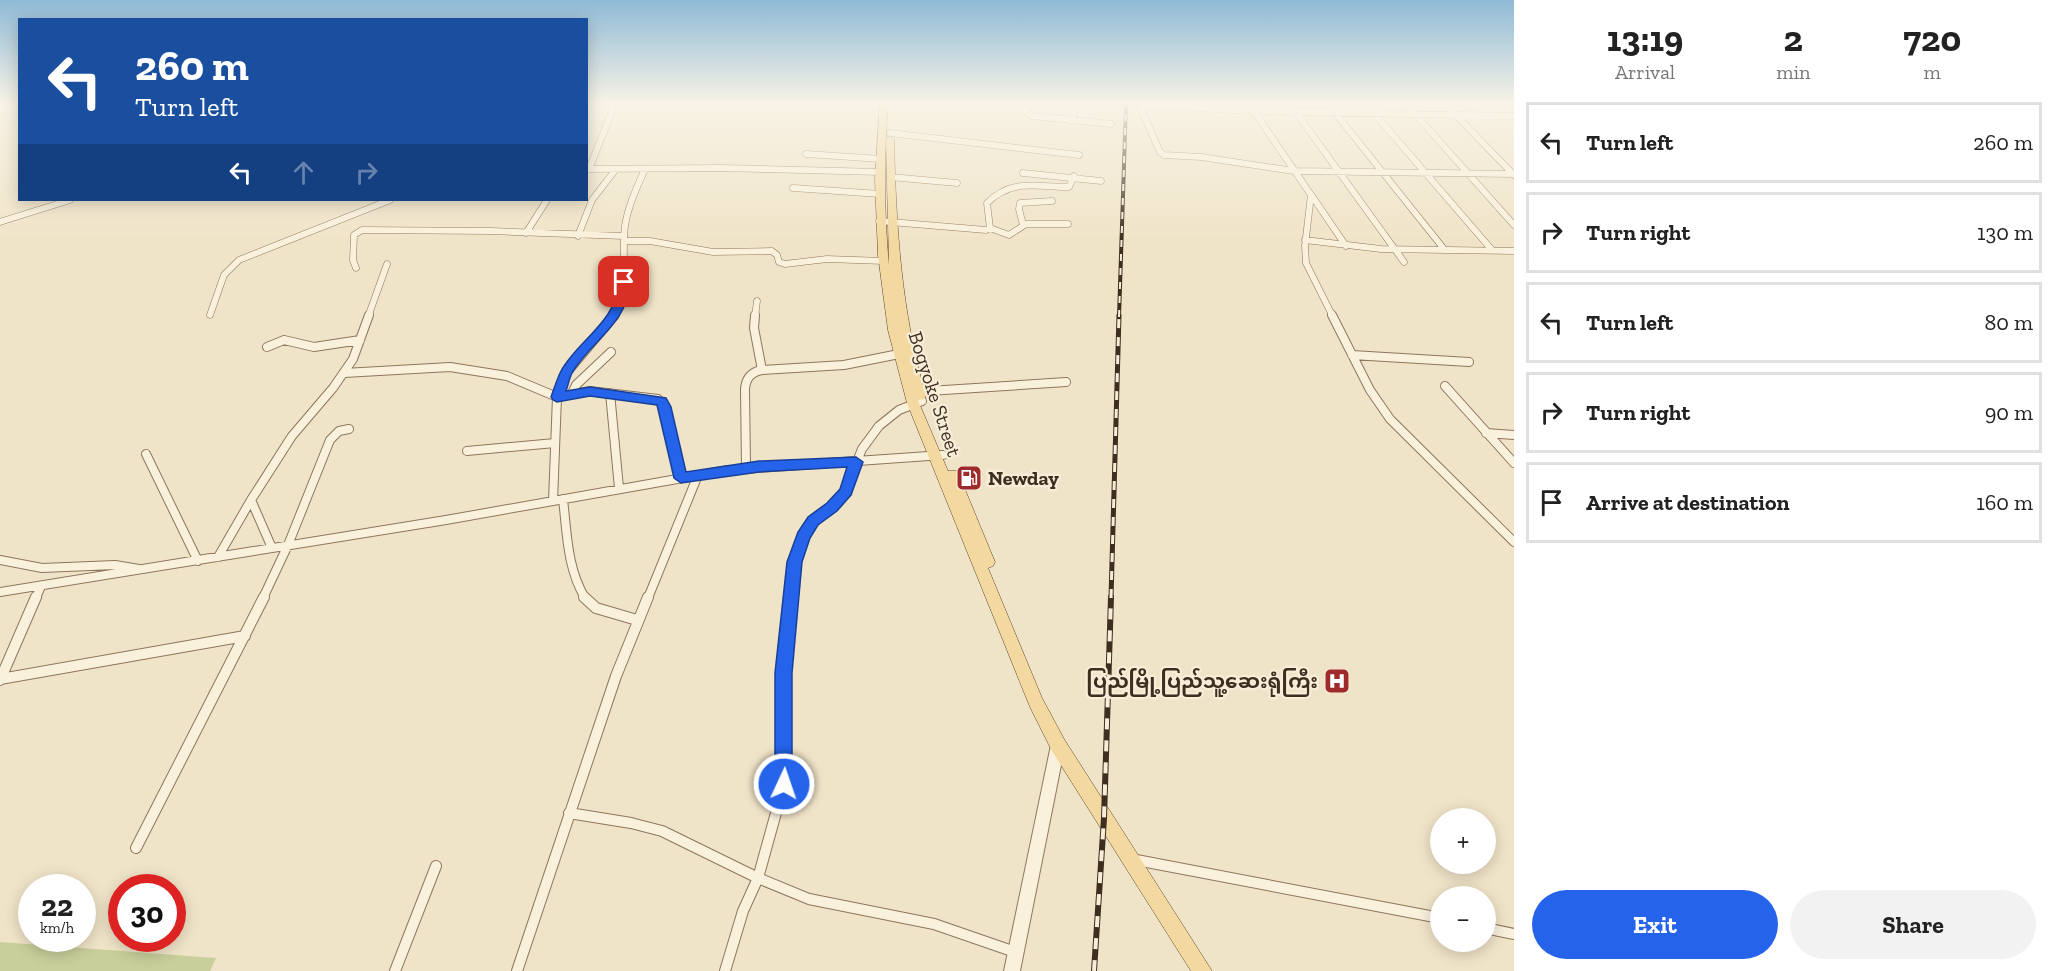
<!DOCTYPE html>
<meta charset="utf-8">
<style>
body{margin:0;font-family:"Zilla Slab","Noto Sans Myanmar",serif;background:#f2f2f2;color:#222;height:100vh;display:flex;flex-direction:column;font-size:22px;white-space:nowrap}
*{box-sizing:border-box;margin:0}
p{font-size:20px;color:#767676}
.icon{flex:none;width:33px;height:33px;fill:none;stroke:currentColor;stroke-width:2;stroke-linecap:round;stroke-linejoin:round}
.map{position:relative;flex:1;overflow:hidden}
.side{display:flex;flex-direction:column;background:#fff;width:540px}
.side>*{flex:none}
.banner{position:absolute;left:18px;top:18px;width:570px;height:183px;border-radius:0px;box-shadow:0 3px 15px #0003;background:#1a4fa0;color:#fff;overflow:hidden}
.fabs{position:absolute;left:1430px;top:808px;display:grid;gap:12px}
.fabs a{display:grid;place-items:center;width:66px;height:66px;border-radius:50%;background:#fff;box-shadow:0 3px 15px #0003;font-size:30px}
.speed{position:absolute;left:18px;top:874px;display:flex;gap:12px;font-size:30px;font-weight:700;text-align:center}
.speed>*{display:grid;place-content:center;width:78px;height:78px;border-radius:50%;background:#fff;box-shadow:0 3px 15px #0003;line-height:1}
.speed small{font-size:15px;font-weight:400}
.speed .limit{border:9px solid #d22;background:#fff;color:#111}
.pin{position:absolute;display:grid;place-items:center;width:51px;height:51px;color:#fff;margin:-26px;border-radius:12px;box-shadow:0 3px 9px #0006}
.me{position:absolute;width:66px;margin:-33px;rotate:3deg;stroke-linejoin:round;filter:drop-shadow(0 0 4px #0008)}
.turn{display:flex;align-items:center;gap:21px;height:126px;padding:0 18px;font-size:27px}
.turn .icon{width:78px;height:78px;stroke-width:2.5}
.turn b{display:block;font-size:42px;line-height:51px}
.lanes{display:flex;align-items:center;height:57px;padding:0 18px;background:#0003;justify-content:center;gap:30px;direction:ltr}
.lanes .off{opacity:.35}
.eta{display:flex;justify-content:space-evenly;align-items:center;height:102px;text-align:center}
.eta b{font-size:36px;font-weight:700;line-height:42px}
.primary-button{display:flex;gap:12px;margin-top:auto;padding:12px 18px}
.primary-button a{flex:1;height:69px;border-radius:36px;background:#2563eb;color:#fff;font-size:24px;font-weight:700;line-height:69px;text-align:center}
.primary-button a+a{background:#f2f2f2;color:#222}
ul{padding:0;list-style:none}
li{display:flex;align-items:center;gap:18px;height:81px;margin:0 12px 9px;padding:0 6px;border:3px solid #e0e0e0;border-radius:0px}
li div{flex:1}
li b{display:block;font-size:22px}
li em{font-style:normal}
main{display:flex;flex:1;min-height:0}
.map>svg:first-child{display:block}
.green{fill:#c9cf9b}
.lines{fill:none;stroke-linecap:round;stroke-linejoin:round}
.minor-far2-casing{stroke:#8d765c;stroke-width:7}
.minor-far1-casing{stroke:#8d765c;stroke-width:10}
.minor-casing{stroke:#8d765c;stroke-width:12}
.tertiary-casing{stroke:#8d765c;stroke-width:2}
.primary-casing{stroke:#5b4430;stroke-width:1}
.minor-far2{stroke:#faf1dc;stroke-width:6}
.minor-far1{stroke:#faf1dc;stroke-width:8}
.minor{stroke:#faf1dc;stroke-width:10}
.tertiary{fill:#faf1dc;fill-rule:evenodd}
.primary{fill:#f3d9a0;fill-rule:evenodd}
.rail-far2-casing{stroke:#3d2e20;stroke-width:4}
.rail-far1-casing{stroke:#3d2e20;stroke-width:5}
.rail-casing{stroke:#3d2e20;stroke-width:6}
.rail-far2{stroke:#f7eed8;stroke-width:2;stroke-dasharray:7;stroke-linecap:butt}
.rail-far1{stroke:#f7eed8;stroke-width:3;stroke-dasharray:9;stroke-linecap:butt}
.rail{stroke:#f7eed8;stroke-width:4;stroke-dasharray:11;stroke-linecap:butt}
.route{fill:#2563eb;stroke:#184099;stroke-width:1.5}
.labels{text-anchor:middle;stroke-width:4.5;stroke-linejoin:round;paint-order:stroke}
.street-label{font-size:20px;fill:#3d2e20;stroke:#f7eed8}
.poi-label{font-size:20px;font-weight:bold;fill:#3d2e20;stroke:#f7eed8;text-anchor:start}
</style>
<main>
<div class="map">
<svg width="1514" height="971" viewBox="0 0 1514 971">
<rect width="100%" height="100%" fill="#f0e4c8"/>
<path class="green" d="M0,942L216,958L210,971H0Z"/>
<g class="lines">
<g class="minor-far2-casing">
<path id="minor-far2" d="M1025,104L1027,113L1032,116L1111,124
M1249,104L1311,195L1305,246L1306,263L1333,317
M1290,104L1404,262
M1328,104L1444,249
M1366,104L1492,250
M1406,104L1514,225
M1445,104L1514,175
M1514,116L1254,111L1139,105L1160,152L1164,155L1201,157L1294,171L1514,174
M1072,121L1076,104
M890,133L1079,155
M806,154L881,159
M586,169L721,168L880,172
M589,169L615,104
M1023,173L1101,181
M890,177L957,183
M793,188L880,194
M1312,196L1346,246
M879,221L986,230L990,228L987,203C1012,178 1037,187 1069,187L1074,176
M0,222L70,200
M1023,225L1019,209L1020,203L1052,201
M990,228L1009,235L1026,224H1068
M526,233L547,200
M578,236L592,200L616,169
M1305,240L1381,249L1514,251
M624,241H650L713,252L772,251L777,255L779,262L785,264L827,259L884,261
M356,268L353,260L354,235L362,230L491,231L624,236
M210,315L224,275L239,260L390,200
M368,317L387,264
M614,317C630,291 621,255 625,226C628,206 637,187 645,169
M755,317L757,301"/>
</g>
<g class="minor-far1-casing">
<path id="minor-far1" d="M755,315L754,328L762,370
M1332,315L1370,390L1390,419L1514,542
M267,347L284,340L314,347L360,340
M1352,355L1469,362
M344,373L450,367L507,376L557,397L590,391L658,399L665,407L681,478
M1445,386L1514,463
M913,392L1066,382
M572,393L576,385L611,352
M610,393L619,488
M1486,433L1514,435
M467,451L555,443
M146,454L198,561
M746,468L745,389C746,378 751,372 762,370L844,365L904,353
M563,499C567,533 567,568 585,598
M251,500L292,436L333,388L353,359L369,315
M553,501L557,397L567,372L615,315
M218,557L251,500L272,548
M0,560L42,568L115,565L139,569
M0,592L446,520L728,470L943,455
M36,598L41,586
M263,598L288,545L330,440L339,431L349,429
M648,598L698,475
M789,598L799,545L813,521L843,496L862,449L879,426L899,410L922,401"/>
</g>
<g class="minor-casing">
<path id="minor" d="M584,597L596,608L637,620
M0,679L245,636
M0,680L36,597
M569,813L631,823L662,831L758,878L809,899L934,924L1015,952
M136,848L264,597
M1131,859L1440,918
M1485,928L1514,934
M395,971L436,866
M517,971L616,676L648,597
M725,971L743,911L758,878L784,784L783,673L789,597"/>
</g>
<g class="tertiary-casing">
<path id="tertiary" d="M1058,739L1063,740L1065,745L1020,971H1004L1051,745L1053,740Z"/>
</g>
<g class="primary-casing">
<path id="primary" d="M880,104H888C884,155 884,204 888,255L889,265L886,139L890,136L894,139C896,227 901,311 926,396L924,399L918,400L919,403L948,471H957L959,475L995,562L993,566L988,568L1042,698L1064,739L1212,971H1191L1052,751L1030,707L907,403L888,330L878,255L875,179Z"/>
</g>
<use href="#minor-far2" class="minor-far2"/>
<use href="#minor-far1" class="minor-far1"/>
<use href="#minor" class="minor"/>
<use href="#tertiary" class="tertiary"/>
<use href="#primary" class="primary"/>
<g class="rail-far2-casing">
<path id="rail-far2" d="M1119,317L1126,104"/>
</g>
<g class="rail-far1-casing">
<path id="rail-far1" d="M1111,598L1119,315"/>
</g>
<g class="rail-casing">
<path id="rail" d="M1094,971L1104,818L1111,597"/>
</g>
<use href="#rail-far2" class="rail-far2"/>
<use href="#rail-far1" class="rail-far1"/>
<use href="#rail" class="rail"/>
</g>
<linearGradient id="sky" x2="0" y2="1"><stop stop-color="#8fbad6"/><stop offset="0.43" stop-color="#f8f3e6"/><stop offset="1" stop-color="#f8f3e6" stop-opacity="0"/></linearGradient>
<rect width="1514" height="240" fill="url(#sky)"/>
<path class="route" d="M624,279L629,282C630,322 590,342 572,373C569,379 568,386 566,391L590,387L666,398L671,407L686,472L759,461L856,457L863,462L851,495L837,511L818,525L810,538L802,562L792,673V784L790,790L784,793L777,790L775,784V673L787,562L798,532L808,517L827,503L840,489L847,467L759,472L681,483L674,478L657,405L590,396L557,402L553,400L551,397C554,389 557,379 561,371C578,340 618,321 618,282Z"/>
<defs>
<g id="fuel-square" transform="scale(1.35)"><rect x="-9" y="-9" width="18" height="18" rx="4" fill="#9e2a2b" stroke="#f7eed8"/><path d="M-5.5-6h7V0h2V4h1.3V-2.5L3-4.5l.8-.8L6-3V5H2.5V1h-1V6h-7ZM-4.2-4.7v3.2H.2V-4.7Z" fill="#fff"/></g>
<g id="hospital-square" transform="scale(1.35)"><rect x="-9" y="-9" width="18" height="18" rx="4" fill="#9e2a2b" stroke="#f7eed8"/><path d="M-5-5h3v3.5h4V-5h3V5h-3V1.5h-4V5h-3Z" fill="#fff"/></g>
</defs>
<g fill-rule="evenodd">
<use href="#fuel-square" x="969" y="478"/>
<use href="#hospital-square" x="1337" y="681"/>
</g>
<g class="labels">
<g class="street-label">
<text transform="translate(935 394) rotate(72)" y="7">Bogyoke Street</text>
</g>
<g class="poi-label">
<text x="988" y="485">Newday</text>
<text x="1318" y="688" text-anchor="end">ပြည်မြို့ပြည်သူ့ဆေးရုံကြီး</text>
</g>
</g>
</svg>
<div class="fabs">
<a>+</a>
<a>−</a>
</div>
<div class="speed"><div>22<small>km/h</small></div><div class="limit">30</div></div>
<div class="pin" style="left:624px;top:282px;background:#d93025"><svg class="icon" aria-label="arrive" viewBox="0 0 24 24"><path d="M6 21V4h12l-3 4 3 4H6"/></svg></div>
<svg class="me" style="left:784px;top:784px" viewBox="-20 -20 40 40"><circle r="17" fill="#2563eb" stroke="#fff" stroke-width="3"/><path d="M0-11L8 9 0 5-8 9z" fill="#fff"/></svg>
<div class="banner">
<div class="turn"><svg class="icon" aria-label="left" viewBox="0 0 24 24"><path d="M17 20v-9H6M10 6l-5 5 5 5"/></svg><div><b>260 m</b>Turn left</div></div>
<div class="lanes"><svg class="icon" aria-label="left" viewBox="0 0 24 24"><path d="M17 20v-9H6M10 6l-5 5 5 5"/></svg><svg class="icon off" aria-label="ahead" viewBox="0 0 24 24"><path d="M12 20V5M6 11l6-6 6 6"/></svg><svg class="icon off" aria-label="right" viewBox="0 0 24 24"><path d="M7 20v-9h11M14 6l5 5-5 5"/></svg></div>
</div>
</div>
<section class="side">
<div class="eta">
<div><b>13:19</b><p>Arrival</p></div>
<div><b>2</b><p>min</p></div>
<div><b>720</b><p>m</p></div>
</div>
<ul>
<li><svg class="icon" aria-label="left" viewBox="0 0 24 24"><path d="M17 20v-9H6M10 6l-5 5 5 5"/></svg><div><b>Turn left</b></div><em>260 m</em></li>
<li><svg class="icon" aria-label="right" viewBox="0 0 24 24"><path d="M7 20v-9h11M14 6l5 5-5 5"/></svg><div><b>Turn right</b></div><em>130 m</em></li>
<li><svg class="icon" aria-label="left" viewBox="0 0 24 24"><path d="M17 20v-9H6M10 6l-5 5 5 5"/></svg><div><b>Turn left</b></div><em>80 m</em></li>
<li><svg class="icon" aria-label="right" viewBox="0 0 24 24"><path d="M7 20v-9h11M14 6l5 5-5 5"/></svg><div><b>Turn right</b></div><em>90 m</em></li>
<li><svg class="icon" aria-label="arrive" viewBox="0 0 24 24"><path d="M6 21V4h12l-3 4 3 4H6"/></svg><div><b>Arrive at destination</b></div><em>160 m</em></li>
</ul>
<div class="primary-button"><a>Exit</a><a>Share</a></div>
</section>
</main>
